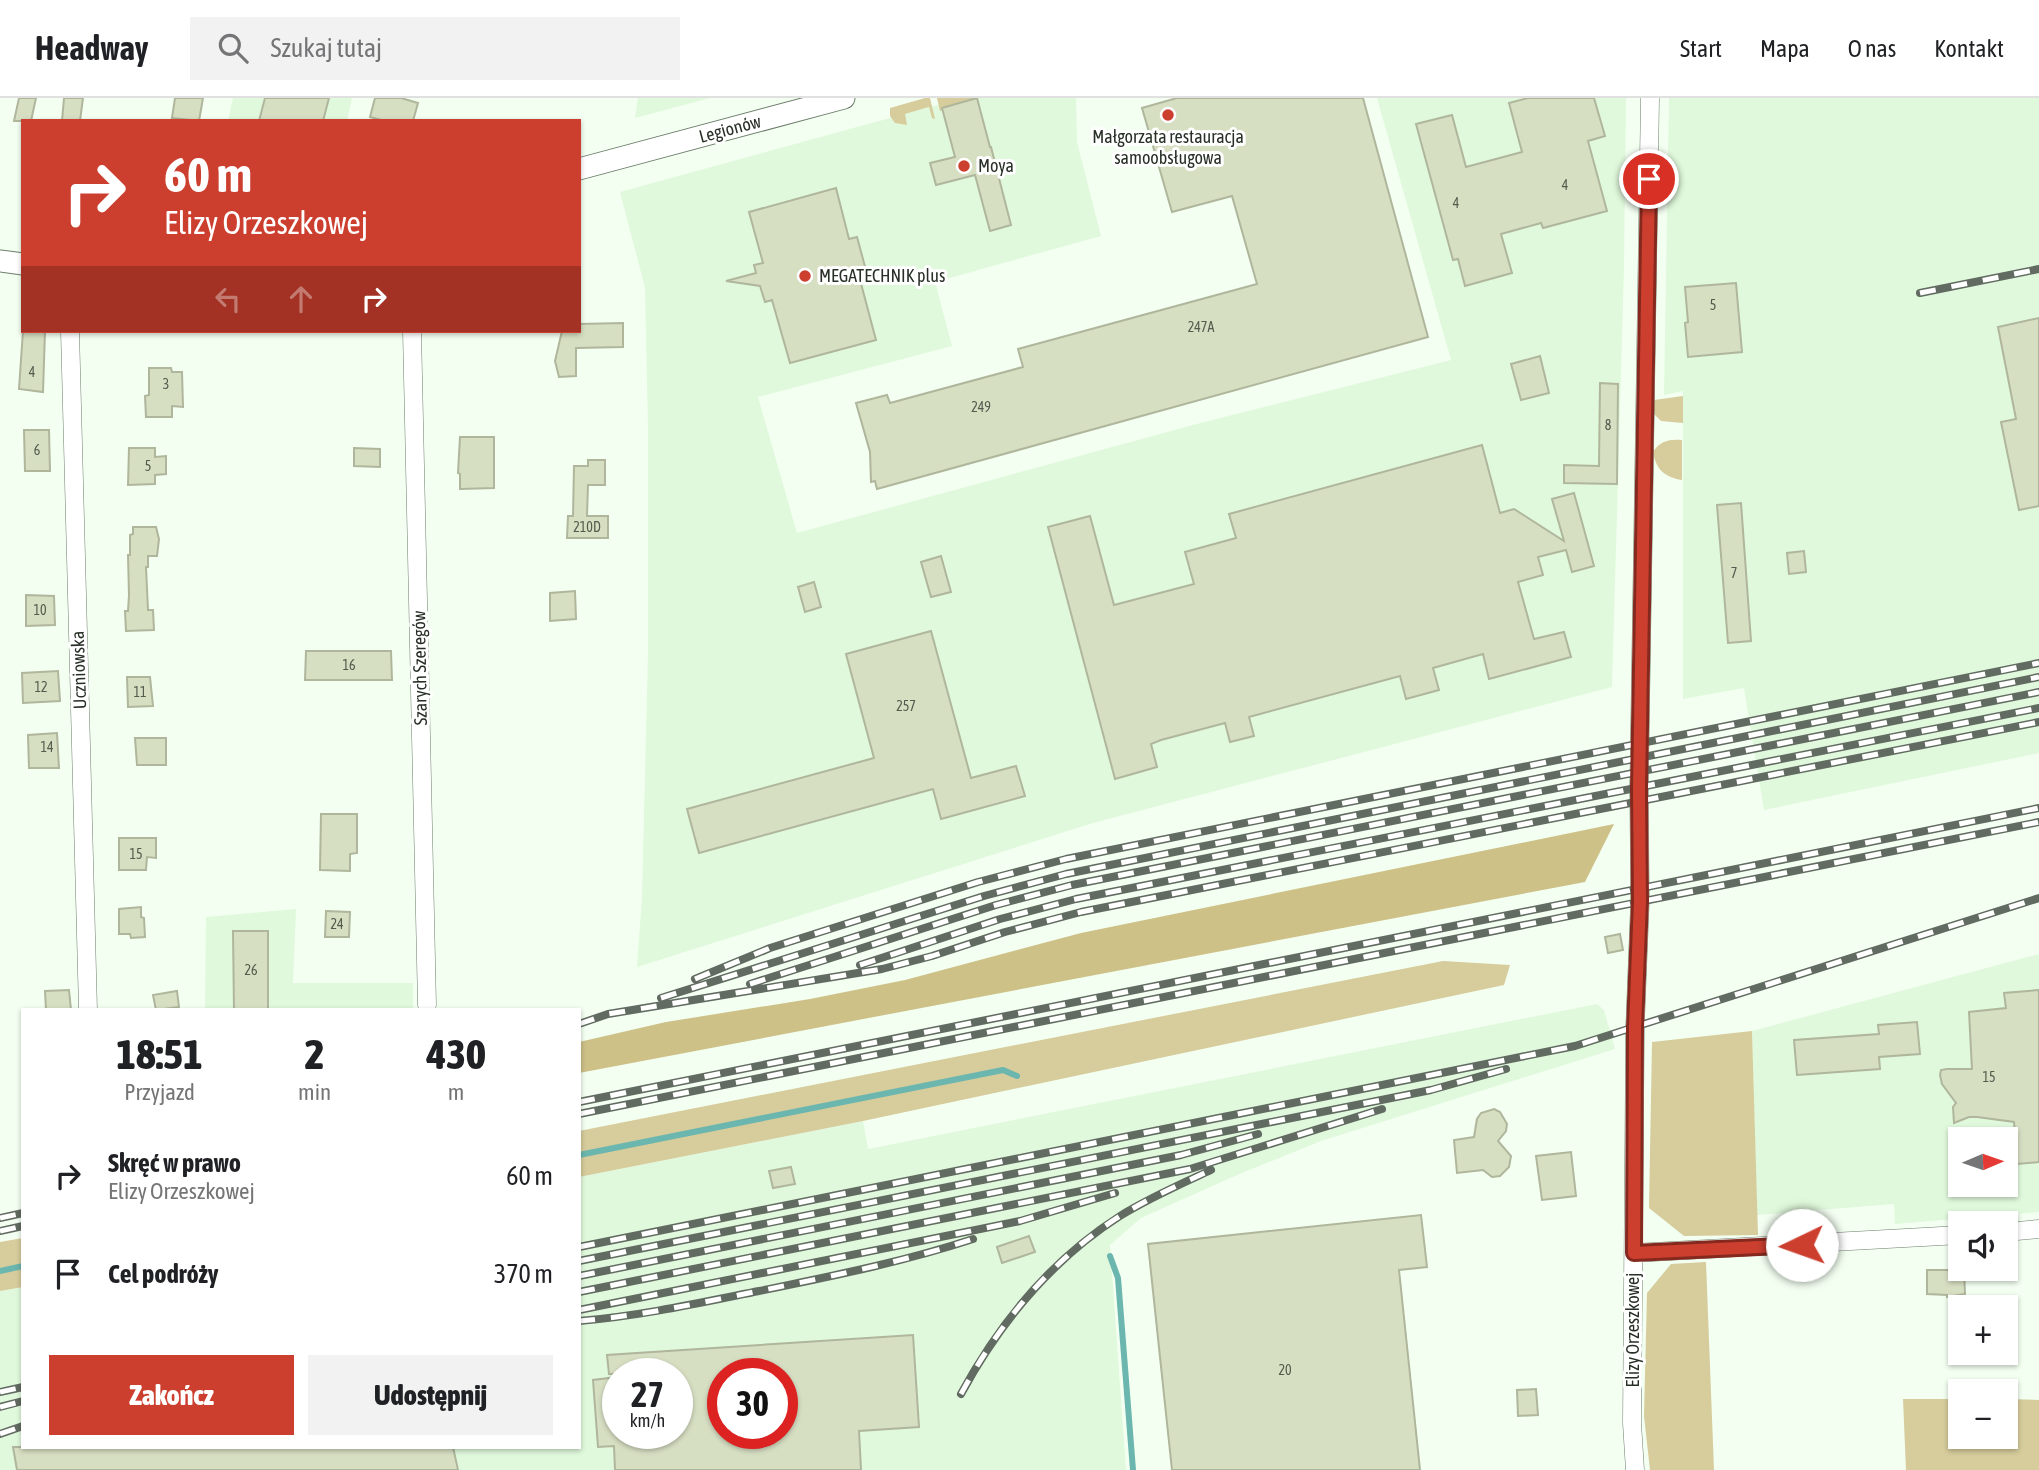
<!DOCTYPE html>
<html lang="pl">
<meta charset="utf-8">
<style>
body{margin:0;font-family:"Asap Condensed",sans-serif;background:#f2f2f2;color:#202124;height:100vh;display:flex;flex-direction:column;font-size:26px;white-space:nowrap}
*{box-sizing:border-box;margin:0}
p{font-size:23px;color:#757577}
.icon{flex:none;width:38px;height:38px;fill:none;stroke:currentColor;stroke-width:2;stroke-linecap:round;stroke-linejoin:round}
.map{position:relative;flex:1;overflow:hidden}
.drawer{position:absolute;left:21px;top:910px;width:560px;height:441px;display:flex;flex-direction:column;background:#fff;border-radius:0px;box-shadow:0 2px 5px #0004}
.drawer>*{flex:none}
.guide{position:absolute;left:21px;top:21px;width:560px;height:214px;border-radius:0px;box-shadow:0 2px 5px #0004;background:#cc3f2f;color:#fff;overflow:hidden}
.needle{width:46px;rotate:88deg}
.tools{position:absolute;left:1948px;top:1029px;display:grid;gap:14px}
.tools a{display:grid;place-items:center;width:70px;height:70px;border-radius:0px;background:#fff;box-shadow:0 2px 5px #0004;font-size:35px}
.speed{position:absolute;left:602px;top:1260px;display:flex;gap:14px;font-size:35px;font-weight:700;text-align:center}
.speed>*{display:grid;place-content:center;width:91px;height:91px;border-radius:50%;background:#fff;box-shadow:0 2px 5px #0004;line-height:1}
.speed small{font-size:18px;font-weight:400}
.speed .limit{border:10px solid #d22;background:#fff;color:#111}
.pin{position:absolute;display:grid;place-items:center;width:60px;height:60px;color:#fff;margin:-30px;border:4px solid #fff;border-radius:50%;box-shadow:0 2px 7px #0007}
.me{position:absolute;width:77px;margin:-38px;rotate:267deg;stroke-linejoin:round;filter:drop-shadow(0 0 5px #0008)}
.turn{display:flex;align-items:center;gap:24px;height:147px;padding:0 28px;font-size:32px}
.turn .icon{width:91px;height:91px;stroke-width:2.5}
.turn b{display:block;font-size:49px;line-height:60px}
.lanes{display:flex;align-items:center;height:66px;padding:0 28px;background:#0003;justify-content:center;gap:35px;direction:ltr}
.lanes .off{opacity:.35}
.eta{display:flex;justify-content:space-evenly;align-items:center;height:119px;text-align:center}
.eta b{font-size:42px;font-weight:800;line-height:49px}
.primary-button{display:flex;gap:14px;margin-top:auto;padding:14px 28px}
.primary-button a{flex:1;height:80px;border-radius:0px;background:#cc3f2f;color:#fff;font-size:28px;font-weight:800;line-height:80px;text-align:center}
.primary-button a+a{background:#f2f2f2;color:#202124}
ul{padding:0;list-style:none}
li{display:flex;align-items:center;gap:21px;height:98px;padding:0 28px}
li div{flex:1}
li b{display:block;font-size:26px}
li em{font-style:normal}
header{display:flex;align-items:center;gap:42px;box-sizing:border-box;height:98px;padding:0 35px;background:#fff;border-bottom:2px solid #e0e0e0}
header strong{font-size:33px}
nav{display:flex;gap:38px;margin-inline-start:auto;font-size:24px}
.search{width:490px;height:63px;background:#f2f2f2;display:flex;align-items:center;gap:18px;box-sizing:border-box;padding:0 24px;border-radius:0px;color:#757577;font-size:26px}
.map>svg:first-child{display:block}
.built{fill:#e0f9dc;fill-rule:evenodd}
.green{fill:#d6cc9c}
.forest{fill:#cdc188}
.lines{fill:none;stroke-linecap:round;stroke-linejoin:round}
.stream{stroke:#6bb6ae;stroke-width:6}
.building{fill:#d7dfc3;stroke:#afb69c;stroke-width:2;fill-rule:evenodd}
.minor-casing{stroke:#6d7f6b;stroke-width:19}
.tertiary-casing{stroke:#6d7f6b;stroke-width:23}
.minor{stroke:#fff;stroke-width:18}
.tertiary{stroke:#fff;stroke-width:21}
.rail-casing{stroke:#626b61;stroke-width:8}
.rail{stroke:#fff;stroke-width:5;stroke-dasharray:16;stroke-linecap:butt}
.route-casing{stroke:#85291f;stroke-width:18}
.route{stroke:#cc3f2f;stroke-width:12}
.poi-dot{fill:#cc3f2f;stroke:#fff;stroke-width:2.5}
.labels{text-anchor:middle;stroke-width:6;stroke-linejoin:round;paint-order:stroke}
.number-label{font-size:14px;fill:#535b4d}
.street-label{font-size:18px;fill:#272f26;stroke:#fff}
.poi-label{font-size:18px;fill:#272f26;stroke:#fff;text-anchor:start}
</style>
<header>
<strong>Headway</strong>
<div class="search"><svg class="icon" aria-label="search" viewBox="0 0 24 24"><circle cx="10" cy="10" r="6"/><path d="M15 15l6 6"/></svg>Szukaj tutaj</div>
<nav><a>Start</a><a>Mapa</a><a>O nas</a><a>Kontakt</a></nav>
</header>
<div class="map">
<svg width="2039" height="1372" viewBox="0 0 2039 1372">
<rect width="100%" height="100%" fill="#f3fff1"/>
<path class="built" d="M233,0H352L347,23H228Z
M638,0H710L635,20Z
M963,0H1076L1077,44L1101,138L935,184L952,248L758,299L797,435L1193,327L1451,262L1377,0H1626L1624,171L1612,589L1093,725L637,869L642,799L648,555V331L645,190L620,94Z
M1669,0H2039V655L1764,712L1744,590L1683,601V293L1664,297Z
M296,811L293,885H413V912H205L206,819Z
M2039,856V1114L1895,1126L1894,1106L1757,1117L1752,933ZM1960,1041H2006V1087H1960Z
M1597,906L1604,912L1615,951L1321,1043L1237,1077L1141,1120L1110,1147L1126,1372H0V1193L23,1189V1349H579V1079L863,1023L868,1051ZM618,1276H677V1335H618ZM723,1276H782V1335H723Z"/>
<path class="green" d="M925,0H930L935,21L932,20L929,9L905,16L907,27L895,25L890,18V10Z
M937,0H978L940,13Z
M1683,298V325L1661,323L1654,316V302Z
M1682,342V382C1665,379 1656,372 1653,354C1660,343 1669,341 1682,342Z
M1443,863L1510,867L1504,887L863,1023L579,1079V1033Z
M1752,933L1758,1137L1684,1138L1649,1110L1652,944Z
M23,1140V1189L0,1193V1144Z
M1706,1164L1714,1372H1650L1644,1318L1647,1195L1671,1166Z
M1903,1301H1960V1339H2006V1301L2039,1302V1372H1906Z"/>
<path class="forest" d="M1614,726L1585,784L579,975V944L666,924L810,901L905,882L1081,835Z"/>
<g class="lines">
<path class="stream" d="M579,1057L1003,972L1017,978
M1110,1158L1118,1180L1133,1372
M0,1173L23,1168"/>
</g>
<path class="building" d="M19,0H36L31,23H14Z
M64,0H83L80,23H62Z
M175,0H203L199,23L172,20Z
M265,0H329L323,23H259Z
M375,0H401L418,5L413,23H385L370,19Z
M977,0L990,49H991L1011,127L990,133L975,77L936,87L930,65L955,59L942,10Z
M1177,0H1363L1428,239L877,391L875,383L871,384L870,354L856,305L887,297L890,305L1023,269L1018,251L1257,186L1232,98L1172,114L1142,10Z
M1528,0H1594L1605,38L1588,43L1607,113L1543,130L1541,125L1501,136L1512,175L1465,188L1458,161L1453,162L1416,26L1452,17L1466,69L1522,54L1509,5Z
M836,90L849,141L857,139L867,176L859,178L876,242L790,265L772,202L765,204L760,188L726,183L756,175L754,167L763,165L749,114Z
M1736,185L1742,254L1688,259L1685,225L1688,224L1685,189Z
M2039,220V408L2019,412L2001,324L2016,321L1998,229Z
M623,225V249L576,250V278L559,279L555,263L562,233H579V226Z
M23,233H45L43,294L19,291Z
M1540,258L1549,295L1521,302L1511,266Z
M149,270H171L172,274H182L183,309L172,308V319H146L145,298L149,297Z
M1600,285L1618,286L1617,386L1564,385V367L1599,368Z
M24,332H49L50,373H25Z
M460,339H494V390L460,391V376L458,375Z
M1482,347L1500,415L1514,411L1564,443L1552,401L1574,395L1594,468L1572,474L1566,452L1538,459L1543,477L1518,484L1534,541L1564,534L1571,559L1489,581L1483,556L1433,570L1439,592L1406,601L1400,578L1249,619L1254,638L1230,644L1225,625L1161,642L1151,646L1157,669L1115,681L1048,429L1090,418L1114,507L1194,486L1185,454L1236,440L1229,416Z
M129,350H155V359L166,358V376L155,377V386L128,387Z
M354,350L380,351V369L354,368Z
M588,362H605V387H588L587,418H608V440H567L568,418H573L574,368H588Z
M1741,405L1751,543L1728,545L1717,407Z
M133,429H156L159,441L157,458H148V469H146L148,512H153L154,532L126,533L125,513H128L129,497L128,457H130V437L133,436Z
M1804,453L1806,474L1789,476L1787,455Z
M941,458L951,494L931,499L921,464Z
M814,484L821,509L805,514L798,489Z
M575,493L576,521L550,523V495Z
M26,497L54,498L55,527L26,528Z
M931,533L971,680L1016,668L1025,698L941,721L933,691L699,755L687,711L874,660L846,556Z
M306,553H391L392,582H305Z
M58,573L60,603L23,605L22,575Z
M127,579H150L153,608L128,609Z
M57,635L59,670H29L28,637Z
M135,640H166V667H137Z
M321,716H357V755L350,756V773L320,772Z
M119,740H156V760L147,759L146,772H119Z
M141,809V819L144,820L145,839L131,840L130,836H119V811Z
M326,813L350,814L349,839H325Z
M233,833H268V912H234Z
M1620,836L1623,852L1608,855L1605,839Z
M69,892L71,912H46L45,893Z
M2039,892V1064L2017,1066L2014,1024L1977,1019H1969L1954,1025L1953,1009L1956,1005L1942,986L1940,977L1941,972L1947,971H1972L1969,914L2006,910L2004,895Z
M177,893L179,909L156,912L153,897Z
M1917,924L1920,956L1879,959L1880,971L1797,977L1794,942L1879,936L1878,927Z
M1494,1011L1500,1014L1507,1026L1506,1033L1498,1043L1511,1058L1509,1069L1500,1078L1492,1079L1483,1072L1457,1075L1454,1042L1474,1039L1477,1021L1481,1015Z
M1571,1054L1576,1098L1542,1102L1536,1058Z
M791,1069L795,1086L773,1090L769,1073Z
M1421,1117L1427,1169L1399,1172L1420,1372H1172L1148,1146Z
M1029,1138L1035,1154L1002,1165L997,1149Z
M1927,1172H1964L1965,1196L1947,1199V1197L1927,1196Z
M913,1237L919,1329L859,1333L861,1372H615L614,1348L598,1349L593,1282L618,1279V1335H677V1276H609L607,1257ZM723,1276H782V1335H723Z
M1536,1291L1538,1317L1518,1318L1517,1292Z
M13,1349H453L458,1372H17Z"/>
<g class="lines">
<g class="minor-casing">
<path id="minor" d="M70,233L88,912
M412,233L427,907
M2006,1134L2039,1131
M1634,1155L1960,1137
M1635,1372L1632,1325L1635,929L1640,803L1639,690L1650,0"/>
</g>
<g class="tertiary-casing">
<path id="tertiary" d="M579,71L844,0
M0,163L23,166"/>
</g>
<use href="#minor" class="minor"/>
<use href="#tertiary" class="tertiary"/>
<g class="rail-casing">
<path id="rail" d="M1920,195L2039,171
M860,867L1000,821L1076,801L2039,610
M695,881L770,850L978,784L1066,761L2039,565
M750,886L996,807L1072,787L2039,594
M661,900L984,798L1066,776L2039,579
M579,926L608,916L882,871L932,858L1005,834L1081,814L2039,624
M579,1004L2039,710
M579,1016L2039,724
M0,1120L23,1115
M0,1133L23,1128
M579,1149L1575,948L2039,800
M579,1163L1431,992L1506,971
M579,1178L1181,1057L1258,1036
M579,1194L1190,1071L1382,1011
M579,1212L1020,1123L1115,1095
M579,1223C640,1218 699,1205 759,1193C832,1178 903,1164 973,1141
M0,1294L23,1289
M961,1296C1000,1224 1051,1162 1120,1118C1149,1100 1181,1086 1211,1072
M0,1309L23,1303
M0,1336L23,1328"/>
</g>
<use href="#rail" class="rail"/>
</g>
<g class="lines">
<g class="route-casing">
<path id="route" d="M1649,81L1639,691L1640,803L1635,929L1634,1155L1802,1147"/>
</g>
<use href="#route" class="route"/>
</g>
<g class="poi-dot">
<circle cx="1168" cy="17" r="7"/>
<circle cx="964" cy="68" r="7"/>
<circle cx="805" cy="178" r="7"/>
</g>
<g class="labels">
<g class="number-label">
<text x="1565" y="92">4</text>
<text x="1456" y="110">4</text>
<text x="1713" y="212">5</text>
<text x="1201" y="234">247A</text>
<text x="32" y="279">4</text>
<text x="166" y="291">3</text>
<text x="981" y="314">249</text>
<text x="1608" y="332">8</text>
<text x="37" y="357">6</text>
<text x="148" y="373">5</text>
<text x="587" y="434">210D</text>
<text x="1734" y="480">7</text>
<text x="40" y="517">10</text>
<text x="349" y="572">16</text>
<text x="41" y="594">12</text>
<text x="140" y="599">11</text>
<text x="906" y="613">257</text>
<text x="47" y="654">14</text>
<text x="136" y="761">15</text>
<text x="337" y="831">24</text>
<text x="251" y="877">26</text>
<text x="1989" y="984">15</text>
<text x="1285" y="1277">20</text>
</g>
<g class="street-label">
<text transform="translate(730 31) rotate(-15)" y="6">Legionów</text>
<text transform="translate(420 570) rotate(-91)" y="6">Szarych Szeregów</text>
<text transform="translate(79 572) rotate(-92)" y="6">Uczniowska</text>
<text transform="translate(1633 1232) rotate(-90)" y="6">Elizy Orzeszkowej</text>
</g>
<g class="poi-label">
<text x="1168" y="45" text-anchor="middle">Małgorzata restauracja<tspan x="1168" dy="21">samoobsługowa</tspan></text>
<text x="978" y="74">Moya</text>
<text x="819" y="184">MEGATECHNIK plus</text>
</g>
</g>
</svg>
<div class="tools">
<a><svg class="needle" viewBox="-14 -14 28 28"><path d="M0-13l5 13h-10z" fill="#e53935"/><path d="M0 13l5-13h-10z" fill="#757577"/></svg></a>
<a><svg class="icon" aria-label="sound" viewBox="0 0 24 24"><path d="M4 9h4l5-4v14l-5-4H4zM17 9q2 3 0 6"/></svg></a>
<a>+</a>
<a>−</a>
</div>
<div class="speed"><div>27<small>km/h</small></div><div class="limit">30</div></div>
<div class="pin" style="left:1649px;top:81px;background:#d93025"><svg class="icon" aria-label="arrive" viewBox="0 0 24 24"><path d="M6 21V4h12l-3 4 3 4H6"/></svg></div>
<svg class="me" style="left:1802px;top:1147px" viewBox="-20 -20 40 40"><circle r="19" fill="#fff"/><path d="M0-13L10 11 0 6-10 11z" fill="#cc3f2f"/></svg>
<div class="guide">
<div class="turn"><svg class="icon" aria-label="right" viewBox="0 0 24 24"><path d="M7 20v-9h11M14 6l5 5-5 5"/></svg><div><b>60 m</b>Elizy Orzeszkowej</div></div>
<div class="lanes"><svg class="icon off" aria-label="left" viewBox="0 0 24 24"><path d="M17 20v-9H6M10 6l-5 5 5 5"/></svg><svg class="icon off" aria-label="ahead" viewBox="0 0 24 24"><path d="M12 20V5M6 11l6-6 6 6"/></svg><svg class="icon" aria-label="right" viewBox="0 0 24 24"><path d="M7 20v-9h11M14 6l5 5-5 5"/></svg></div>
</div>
<section class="drawer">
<div class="eta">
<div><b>18:51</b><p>Przyjazd</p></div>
<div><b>2</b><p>min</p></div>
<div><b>430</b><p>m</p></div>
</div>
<ul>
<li><svg class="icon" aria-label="right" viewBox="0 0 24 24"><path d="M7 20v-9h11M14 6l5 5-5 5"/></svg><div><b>Skręć w prawo</b><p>Elizy Orzeszkowej</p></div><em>60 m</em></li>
<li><svg class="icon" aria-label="arrive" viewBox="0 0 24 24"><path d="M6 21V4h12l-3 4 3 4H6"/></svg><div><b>Cel podróży</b></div><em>370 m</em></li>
</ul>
<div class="primary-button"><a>Zakończ</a><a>Udostępnij</a></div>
</section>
</div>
